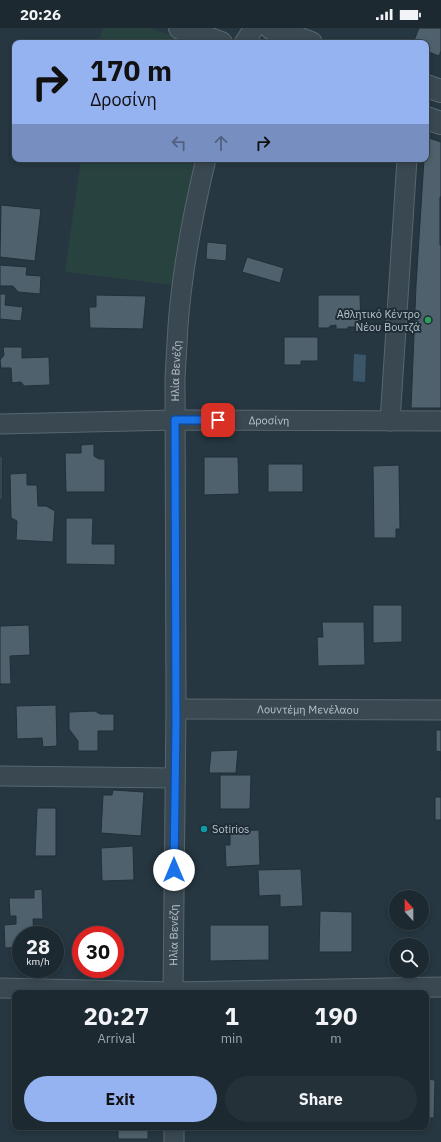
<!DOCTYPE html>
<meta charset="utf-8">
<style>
body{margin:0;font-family:"IBM Plex Sans",sans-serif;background:#253139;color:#f1f3f6;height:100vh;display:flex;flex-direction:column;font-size:15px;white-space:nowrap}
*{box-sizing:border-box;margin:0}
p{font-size:13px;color:#a0a6ab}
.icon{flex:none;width:22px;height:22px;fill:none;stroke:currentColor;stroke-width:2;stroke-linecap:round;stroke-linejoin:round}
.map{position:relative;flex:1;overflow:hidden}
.side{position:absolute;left:12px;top:962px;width:417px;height:140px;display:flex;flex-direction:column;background:#1c2931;border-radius:8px;box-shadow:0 2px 6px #0003,0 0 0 1px #3a454d}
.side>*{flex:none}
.top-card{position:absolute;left:12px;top:12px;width:417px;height:122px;border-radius:8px;box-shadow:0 2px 6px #0003,0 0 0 1px #3a454d;background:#95b2f1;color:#111;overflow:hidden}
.needle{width:26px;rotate:339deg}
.fabs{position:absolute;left:389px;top:862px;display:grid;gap:8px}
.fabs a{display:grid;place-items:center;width:40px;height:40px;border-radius:50%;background:#1c2931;box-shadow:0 2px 6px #0003,0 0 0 1px #3a454d;font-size:20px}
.speed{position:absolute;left:12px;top:898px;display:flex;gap:8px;font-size:20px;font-weight:700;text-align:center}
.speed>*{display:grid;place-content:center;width:52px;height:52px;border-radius:50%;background:#1c2931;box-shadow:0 2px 6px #0003,0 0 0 1px #3a454d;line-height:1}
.speed small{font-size:10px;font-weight:400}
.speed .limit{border:6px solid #d22;background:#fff;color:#111}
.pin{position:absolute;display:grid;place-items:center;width:34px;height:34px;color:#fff;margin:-17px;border-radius:8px;box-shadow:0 2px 6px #0006}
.me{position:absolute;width:44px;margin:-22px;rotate:0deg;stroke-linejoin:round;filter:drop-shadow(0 0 3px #0008)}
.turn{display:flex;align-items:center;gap:14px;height:84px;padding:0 12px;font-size:18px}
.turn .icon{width:52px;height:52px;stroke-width:2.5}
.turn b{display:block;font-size:28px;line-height:34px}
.lanes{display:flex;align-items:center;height:38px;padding:0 12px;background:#0003;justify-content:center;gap:20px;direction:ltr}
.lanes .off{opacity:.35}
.eta{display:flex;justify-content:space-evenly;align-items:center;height:68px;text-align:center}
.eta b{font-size:24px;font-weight:700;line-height:28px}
.button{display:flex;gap:8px;margin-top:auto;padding:8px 12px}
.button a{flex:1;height:46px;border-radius:24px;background:#95b2f1;color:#111;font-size:16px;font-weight:700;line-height:46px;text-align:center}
.button a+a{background:#253139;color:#f1f3f6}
.status{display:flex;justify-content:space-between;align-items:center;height:28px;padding:0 20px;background:#1c2931;direction:ltr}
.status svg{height:11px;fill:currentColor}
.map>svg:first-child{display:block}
.green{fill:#284240}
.water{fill:#3a5668}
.building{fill:#4f616c;stroke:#212f38}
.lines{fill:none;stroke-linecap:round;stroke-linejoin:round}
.minor-casing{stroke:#58666e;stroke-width:21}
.tertiary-casing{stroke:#58666e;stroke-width:24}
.minor{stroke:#3a4851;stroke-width:19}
.tertiary{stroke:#3a4851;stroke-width:22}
.route-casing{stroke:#114b97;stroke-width:10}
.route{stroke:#1a73e8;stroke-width:7}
.leisure-dot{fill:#2e9e5b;stroke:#1f2d36;stroke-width:1.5}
.culture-dot{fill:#0f9aa8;stroke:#1f2d36;stroke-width:1.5}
.labels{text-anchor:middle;stroke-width:4;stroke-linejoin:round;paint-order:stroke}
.poi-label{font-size:11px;fill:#b7c3cb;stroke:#1f2d36;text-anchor:end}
.street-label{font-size:11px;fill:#b7c3cb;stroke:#1f2d36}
</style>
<div class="status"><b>20:26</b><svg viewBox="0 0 49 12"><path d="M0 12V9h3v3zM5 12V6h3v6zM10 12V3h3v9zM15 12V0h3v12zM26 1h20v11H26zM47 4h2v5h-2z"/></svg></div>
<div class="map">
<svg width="441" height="1114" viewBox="0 0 441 1114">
<rect width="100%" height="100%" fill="#263741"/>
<path class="green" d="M103,0H150L194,15H98Z
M81,131H197L173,257L65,244Z"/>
<path class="water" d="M354,326L366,327L365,354L353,353Z"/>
<path class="building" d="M419,0H441V23L439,28L426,23V15H413Z
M426,109L441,114V380H411L416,257L424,131H426Z
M440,169H441V217H440Z
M1,177L41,181L35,233L0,229Z
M207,214L227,216L226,233L206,231Z
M247,229L284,240L280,255L242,244Z
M0,237L27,239L26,247L41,248L40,266L18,264L13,258H0Z
M0,266H6L5,277L23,279L21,293L0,291Z
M96,267L146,268L143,301L90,300L89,279H96Z
M318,267H360L361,299H348V301H336V297L330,298L329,300H318Z
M284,309H318V333H301V337H284Z
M3,319H22V330L49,329L50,357L24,358L21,354L12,355L11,340H1L0,332L4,327Z
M94,416V428L99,431H105V464H66L65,425H81V417Z
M0,428H2V472H0Z
M204,429H238L239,466L204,467Z
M268,436H303V464H268Z
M399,437L400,501H396V510H374L373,438Z
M27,445V457H37L38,478H46L55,483L53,514L16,512L17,493L11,490L10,446Z
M66,490H93L92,516H115V537L66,536Z
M373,577H402V614L373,615Z
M322,594H364L365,637L318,638L317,609H323Z
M29,597L30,627L10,628L11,656H0V598Z
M56,677L57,718L43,719L42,710L17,711L16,678Z
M95,683L100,686H114V703H98V723H78V713L69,701V684Z
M436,702H441V743V724L436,723Z
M238,722L236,745H209L211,723Z
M220,747H251L250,781H220Z
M113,762L144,764L141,808L101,805L103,767H112Z
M435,769H441V792H435Z
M37,780H56V828H35Z
M259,802L260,837L226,839L225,817H230V803Z
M133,818L134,852L102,853L101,820Z
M301,841L303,878L280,879V867L259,868L258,842Z
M42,861L43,891H33L34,907H21V919L5,920L4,897L16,896V888H10L9,870H34V862Z
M320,883L352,884V924H319Z
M210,897H269V932L210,933Z
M426,1051L435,1052L434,1090H426Z
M68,1099H100V1100L68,1101Z
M118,1099H148V1111H118Z"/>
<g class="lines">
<g class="minor-casing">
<g id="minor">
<path d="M244,15L254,0"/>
<path d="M390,393L407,131"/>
<path id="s1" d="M0,396L175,392L441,393"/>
<path id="s2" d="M176,681L441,682"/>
<path d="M0,748L175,750"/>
<path d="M0,960L173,964L441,959"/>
<path id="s3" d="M173,965L176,681L175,350C176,333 177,315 178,298C182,242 193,185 206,131"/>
<path d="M174,1099V1114"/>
</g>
</g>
<g class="tertiary-casing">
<path id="tertiary" d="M180,0L221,15
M271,0L311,15
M426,58L441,63
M426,90L441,95"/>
</g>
<use href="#minor" class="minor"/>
<use href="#tertiary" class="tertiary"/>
</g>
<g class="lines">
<g class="route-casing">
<path id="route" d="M174,842L176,695L175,392H218"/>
</g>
<use href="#route" class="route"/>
</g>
<circle class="leisure-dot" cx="428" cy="292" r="4"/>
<circle class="culture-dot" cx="204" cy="801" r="4"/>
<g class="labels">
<g class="poi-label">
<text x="420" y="290">Αθλητικό Κέντρο<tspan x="420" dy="13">Νέου Βουτζά</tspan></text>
<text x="212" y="805" text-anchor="start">Sotirios</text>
</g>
<g class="street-label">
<text dy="4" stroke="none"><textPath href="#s3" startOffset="622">Ηλία Βενέζη</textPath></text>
<text dy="4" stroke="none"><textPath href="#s1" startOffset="269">Δροσίνη</textPath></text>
<text dy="4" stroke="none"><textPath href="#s2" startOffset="132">Λουντέμη Μενέλαου</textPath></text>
<text dy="4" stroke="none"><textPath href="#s3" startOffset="58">Ηλία Βενέζη</textPath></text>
</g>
</g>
</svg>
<div class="fabs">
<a><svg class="needle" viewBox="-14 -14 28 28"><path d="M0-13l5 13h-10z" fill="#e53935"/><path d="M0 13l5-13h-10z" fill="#a0a6ab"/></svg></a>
<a><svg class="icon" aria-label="search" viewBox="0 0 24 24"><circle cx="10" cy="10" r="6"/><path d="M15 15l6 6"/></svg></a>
</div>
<div class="speed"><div>28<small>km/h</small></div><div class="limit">30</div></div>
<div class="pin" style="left:218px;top:392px;background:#d93025"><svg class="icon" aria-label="arrive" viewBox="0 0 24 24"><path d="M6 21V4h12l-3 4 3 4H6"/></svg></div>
<svg class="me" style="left:174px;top:842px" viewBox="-20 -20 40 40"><circle r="19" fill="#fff"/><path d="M0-13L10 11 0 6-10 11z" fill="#1a73e8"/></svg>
<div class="top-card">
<div class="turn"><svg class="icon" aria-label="right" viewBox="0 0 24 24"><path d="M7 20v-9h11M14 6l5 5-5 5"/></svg><div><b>170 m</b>Δροσίνη</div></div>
<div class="lanes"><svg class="icon off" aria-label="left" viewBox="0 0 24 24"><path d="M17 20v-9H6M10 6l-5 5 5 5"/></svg><svg class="icon off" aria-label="ahead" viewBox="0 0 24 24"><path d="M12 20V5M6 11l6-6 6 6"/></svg><svg class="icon" aria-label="right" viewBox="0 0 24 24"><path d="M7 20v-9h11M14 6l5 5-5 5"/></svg></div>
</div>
<section class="side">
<div class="eta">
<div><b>20:27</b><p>Arrival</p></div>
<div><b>1</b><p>min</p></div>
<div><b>190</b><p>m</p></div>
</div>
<div class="button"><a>Exit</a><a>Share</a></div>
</section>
</div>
